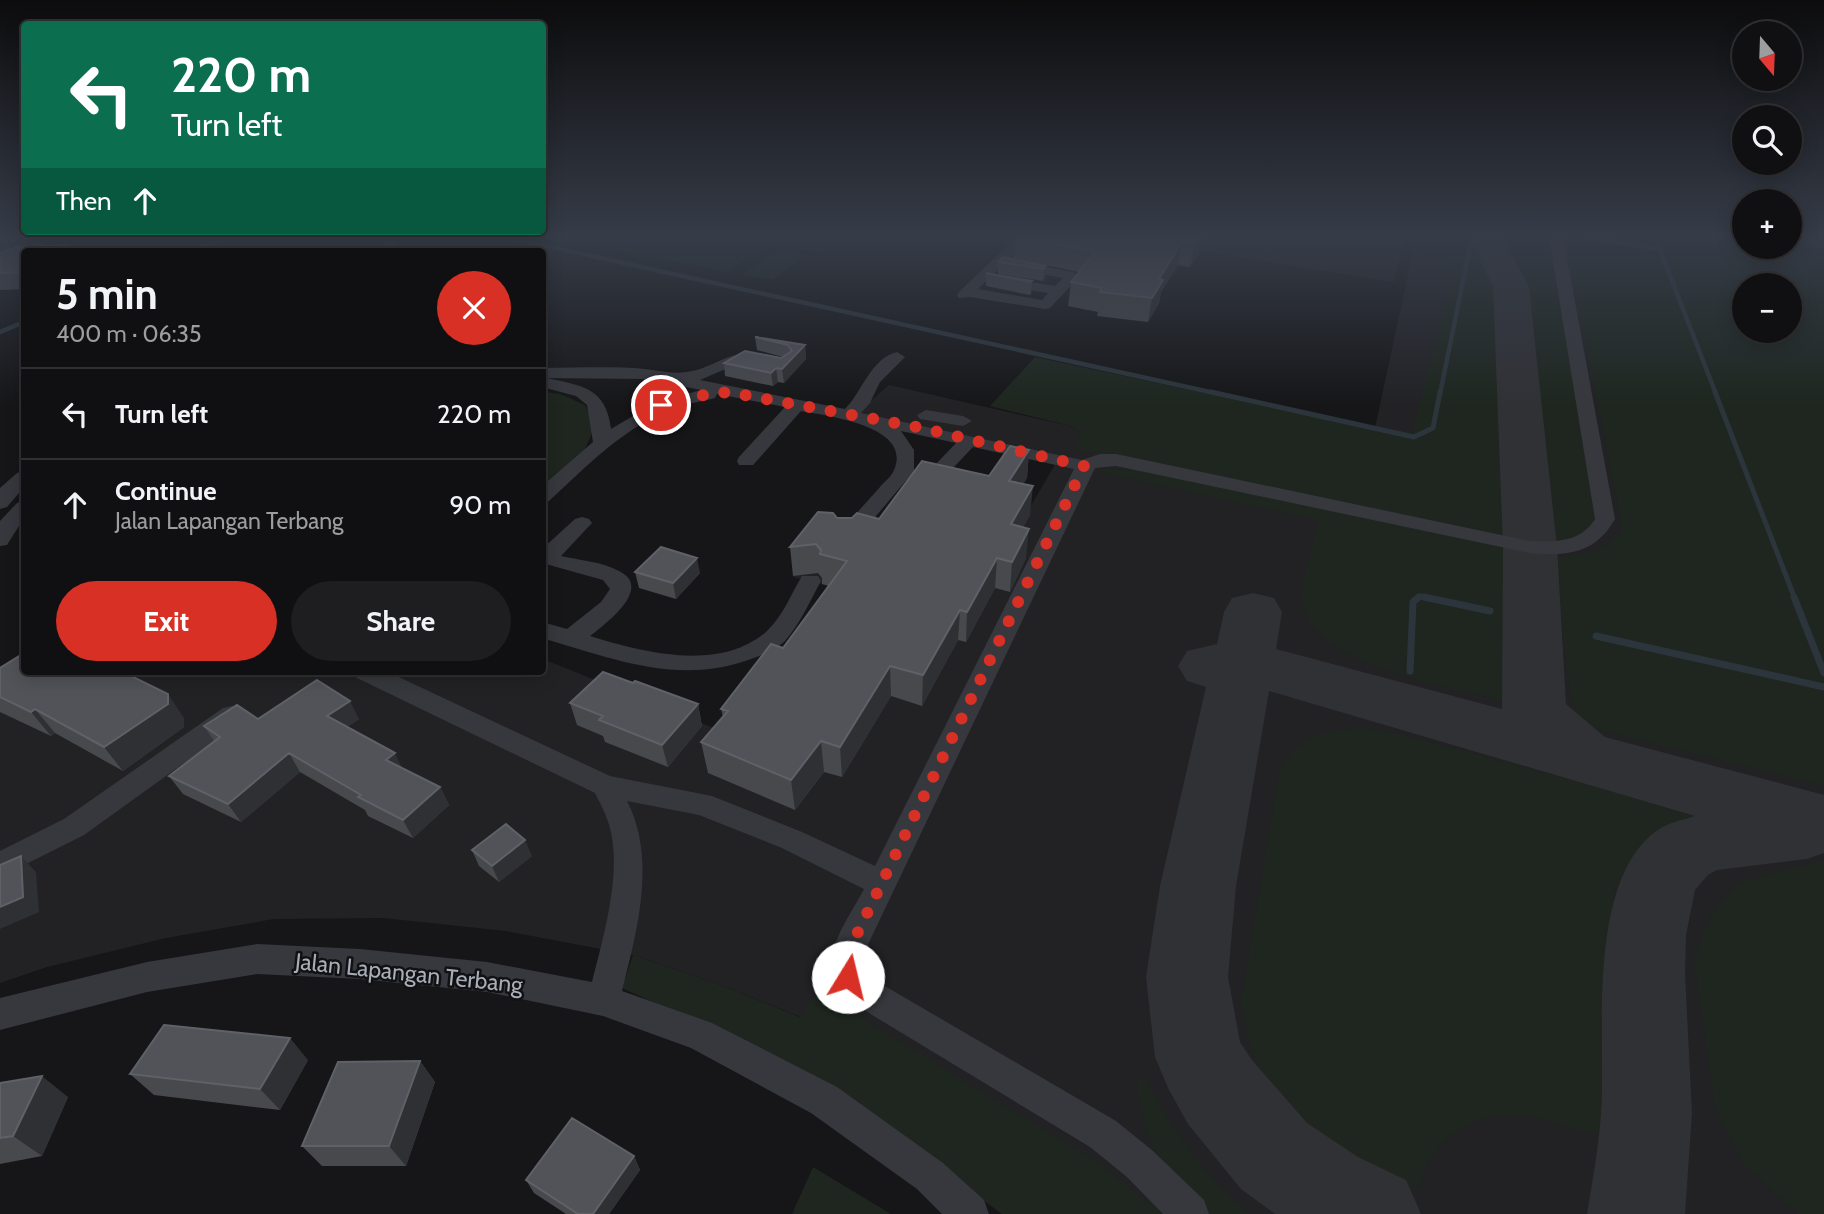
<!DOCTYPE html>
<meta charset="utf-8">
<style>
body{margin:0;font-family:Cabin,sans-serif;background:#1e1e20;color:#f1f3f6;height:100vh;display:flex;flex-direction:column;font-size:26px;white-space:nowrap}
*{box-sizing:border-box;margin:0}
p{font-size:23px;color:#9c9d9f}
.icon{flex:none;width:38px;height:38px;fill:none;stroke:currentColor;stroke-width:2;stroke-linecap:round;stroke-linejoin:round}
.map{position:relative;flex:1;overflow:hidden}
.drawer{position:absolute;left:21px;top:248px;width:525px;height:427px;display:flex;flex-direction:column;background:#101012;border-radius:7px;box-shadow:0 4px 18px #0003,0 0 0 2px #303032}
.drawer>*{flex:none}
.banner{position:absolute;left:21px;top:21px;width:525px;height:214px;border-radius:7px;box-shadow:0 4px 18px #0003,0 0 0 2px #303032;background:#0b6e4f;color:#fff;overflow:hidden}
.needle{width:46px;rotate:161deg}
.tools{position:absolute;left:1732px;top:21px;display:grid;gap:14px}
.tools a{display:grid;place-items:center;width:70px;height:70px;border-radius:50%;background:#101012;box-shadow:0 4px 18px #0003,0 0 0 2px #303032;font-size:35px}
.pin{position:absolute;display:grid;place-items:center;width:60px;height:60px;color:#fff;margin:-30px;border:4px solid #fff;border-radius:50%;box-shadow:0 2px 7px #0007}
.me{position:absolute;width:77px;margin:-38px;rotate:9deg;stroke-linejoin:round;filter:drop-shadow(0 0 5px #0008)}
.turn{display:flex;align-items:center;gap:24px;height:147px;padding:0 35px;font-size:32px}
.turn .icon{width:91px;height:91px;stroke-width:2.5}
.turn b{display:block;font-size:49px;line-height:60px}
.then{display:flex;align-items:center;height:66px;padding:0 35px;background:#0003;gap:14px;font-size:26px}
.round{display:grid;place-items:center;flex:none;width:74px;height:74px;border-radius:37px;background:#1e1e20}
.summary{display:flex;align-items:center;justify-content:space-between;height:119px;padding:0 35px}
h1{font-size:42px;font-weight:800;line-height:52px}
.action{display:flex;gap:14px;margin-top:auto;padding:14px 35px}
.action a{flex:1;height:80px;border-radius:42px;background:#d93025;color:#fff;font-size:28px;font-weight:800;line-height:80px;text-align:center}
.action a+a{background:#1e1e20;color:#f1f3f6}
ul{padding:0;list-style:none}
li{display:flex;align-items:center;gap:21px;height:91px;padding:0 35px;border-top:2px solid #303032}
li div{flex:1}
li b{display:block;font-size:26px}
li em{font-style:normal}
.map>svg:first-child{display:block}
.built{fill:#222225;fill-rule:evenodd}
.green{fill:#1e261f;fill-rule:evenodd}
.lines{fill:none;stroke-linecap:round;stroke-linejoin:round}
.stream-far2{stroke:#2c353c;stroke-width:4.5}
.stream-far1{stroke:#2c353c;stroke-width:5}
.stream{stroke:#2c353c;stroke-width:7}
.taxiway{fill:#303135;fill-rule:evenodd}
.minor{fill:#37383d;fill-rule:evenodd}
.wall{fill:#47494d}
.shaded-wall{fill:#2f3033}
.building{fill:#525359;stroke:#5f6168;stroke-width:2}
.route{stroke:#d93025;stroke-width:12;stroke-dasharray:0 21.6}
.labels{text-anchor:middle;stroke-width:5;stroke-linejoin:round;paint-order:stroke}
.near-street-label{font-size:23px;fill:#a8adb8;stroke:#111113}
</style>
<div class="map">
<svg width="1824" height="1214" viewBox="0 0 1824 1214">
<rect width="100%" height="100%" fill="#161618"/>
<path class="built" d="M1182,237H1405L1394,282L1175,247Z
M1416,237H1745V247H1790V237H1824V1214H1085L801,1017L723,986L633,955L506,931L383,918L274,919L166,938L47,967L0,983V690L29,672H542L543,659L721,731L848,591L793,577L826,535L1026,514L1059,458L856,414L889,385L1075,427L1081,432L1411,437L1375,428ZM1745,285H1790V331H1745Z"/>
<path class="green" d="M553,237H779L728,272L550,238Z
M793,237H799L835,243L821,253L780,246Z
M1411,237H1481L1500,273L1503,289L1518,541L1075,449L1080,432L1075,427L990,406L1035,357L1411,437L1454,265L1408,247Z
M1498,237H1548L1596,515L1591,529L1566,541L1549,543L1525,291L1520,277Z
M1565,237H1745V247H1790V243L1824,253V786L1596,729L1577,714L1570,691L1554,558C1582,554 1607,554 1622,527ZM1745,285H1790V331H1745Z
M777,249L807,254L773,280L742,274Z
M543,392L560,394L585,405L595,426L585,449L543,485Z
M1107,468L1153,472L1514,548L1520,687L1512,697L1501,700C1451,687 1306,665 1302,598C1301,580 1315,540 1317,520L1099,472Z
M1366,728L1400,734L1697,814L1667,827L1644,850L1613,891L1623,1071L1630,1114C1588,1148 1572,1124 1529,1116C1494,1109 1447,1128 1430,1159C1424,1168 1422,1181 1419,1190L1335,1154L1296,1116L1264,1083L1249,1038L1241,1002L1279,773C1299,733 1325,730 1366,728Z
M1824,861V1214H1799L1743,1163L1715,1108L1694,959L1710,915L1738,884L1784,869Z
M633,955L723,986L800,1017L818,992L1093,1159L1163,1214H1002L933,1163L688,1018L622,988Z
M1137,1079L1146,1082C1175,1135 1204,1174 1249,1214H1206C1164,1169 1141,1144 1137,1079Z
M813,1167L891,1214H792Z"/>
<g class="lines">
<path class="stream-far2" d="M505,237L1219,394
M1581,237L1660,249
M1655,237L1716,394
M193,252L226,237
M0,332L24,322
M1440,394L1470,247"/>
<path class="stream-far1" d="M1211,392L1414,437L1433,428L1440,392
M1715,392L1795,599
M1417,599L1420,596L1432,599"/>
<path class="stream" d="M1424,597L1490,611
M1794,597L1824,673
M1596,636L1824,687
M1410,671L1413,602L1419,597"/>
<path class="taxiway" d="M1469,237H1503L1529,287L1557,547L1566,704L1605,737L1824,795V853L1807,859L1717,870L1708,875L1695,890L1686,935L1685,974L1692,1113L1685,1214H1587C1594,1172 1602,1129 1602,1086C1603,1016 1592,879 1655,832C1666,823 1682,820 1695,816L1269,691L1236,886L1228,977L1240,1042L1252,1060L1307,1123L1358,1157L1406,1180L1421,1214H1275L1241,1189L1188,1124L1168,1088L1155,1057L1146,977L1160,886L1206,687L1187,681L1178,666L1187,651L1217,644L1224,612L1232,598L1253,593L1274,598L1282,612L1276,649L1502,709L1503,547L1493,287Z
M1796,237H1824V249L1801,244Z"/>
<path class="minor" d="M0,237L35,238L48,246L41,252H25L32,246L0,244Z
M385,237H398L395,252H381Z
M1016,237H1030L1008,260L1073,272L1080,276L1050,308L1045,309L970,297L959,298L957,295L959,292ZM1001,267L1063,278L1055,286L1000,277L993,281L1000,285L1048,293L1042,300L978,289Z
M1549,237H1563L1615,519C1595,554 1568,556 1530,553L1116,466L1095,468L862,957L863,970L878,982L1116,1121L1153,1151L1204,1200L1209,1214H1163L1127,1177L1090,1147L854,1004C848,998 839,992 835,985C819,955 851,915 864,889L782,848L699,815L627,801C657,859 637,931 622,991L712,1023L837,1087L943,1163L984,1200L989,1214H942L917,1189L811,1113L691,1048L603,1016L487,992L360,979L257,974L147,992L0,1030V998L147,962L257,944L360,949L487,962L592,982C603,938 622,874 610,828C607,816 601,805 595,793L357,678L354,672H388L610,776L712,796L802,832L875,866L1074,469L973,447L953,468L946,470L936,464L956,443L901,431L914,450V471L855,541H841L838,537C850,519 866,503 880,487C884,482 892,476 894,470C913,426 828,416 801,411L753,465H739L737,461L739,457L785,407L717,394L715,398C699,402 683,404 667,411C621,430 585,468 549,501L542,503V486L593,442L587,405L576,396L542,387V368C576,368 611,366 645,369C662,371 675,375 692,371C716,366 733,348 759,355L761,358L759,361L737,364L700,380L845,409C862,392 871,358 897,352L905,357L880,382L870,403L861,413L1082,460L1100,454H1116L1530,541C1555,542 1580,543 1595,519ZM547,378L645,379L701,390L655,403L611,429C606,387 582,386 547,378Z
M926,410L963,416L972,421L963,426L920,419L917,415Z
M24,471V487L7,507L0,509V488L17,473Z
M24,501V518L7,545L0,546V521L17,503Z
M582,517L589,519L592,523L561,556C579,560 603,562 619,571C654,588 605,624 590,636C642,652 720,673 767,631C783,616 791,594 802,576H818L821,581C810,601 800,624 785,641C773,652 757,657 742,662C673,684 608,657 542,638V622L567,629L601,602L610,589L603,580L542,563V549L575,519Z
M232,706L241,708L245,715L241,722L84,835L0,877V851L64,819L223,708Z"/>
</g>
<path class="wall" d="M0,237H19L24,247L67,245L69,249L81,248L83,252H24V289L0,290Z
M37,237H60L48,243Z
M1015,237H1203L1201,250L1190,267L1178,265L1161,292L1159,303L1148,322L1097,316L1098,312L1068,306L1071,282L1079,272L1013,258Z
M998,262L1046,266L1045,278L1043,281L998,274Z
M986,273L1032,281L1031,294L1030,295L986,286Z
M755,337L805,345L806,359L784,383L778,382L773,386L725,376L724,363L783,357L757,350Z
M1029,450L1027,478L1023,484L1030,515L1023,527L1026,558L1010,592L995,588L966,642L958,640L922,706L891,696L842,777L824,772L795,810L708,773L701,742L723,717L721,709L783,648L829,586L822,584V578L818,573L793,576L790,547L837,518L879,519L989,476Z
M635,572L700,573L676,599L639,588Z
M0,668L184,718V727L123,771L55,733L51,736L0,712Z
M633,683L698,704L702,726L668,767L605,742L603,736L577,725L570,703Z
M359,719L347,727L402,768L440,787L449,805L413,838L368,816L365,810L300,772L241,822L183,794L169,776L214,741L204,726Z
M472,850L532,856L499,882L479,866Z
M308,1060L280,1110L154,1095L130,1074Z
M420,1061L435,1082L406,1166H322L302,1146Z
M0,1083L68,1097L42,1156L0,1164Z
M634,1156L640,1170L609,1214H566L534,1193L526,1180Z"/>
<path class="shaded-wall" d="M7,237H19L25,248L0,260V240Z
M44,237H60L48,243Z
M1196,237H1203L1201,250L1190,267Z
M1182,242L1178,265L1161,292L1159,303L1148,322L1152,298L1159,279Z
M1046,266L1045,278L1043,281L1044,269Z
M805,345L806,359L784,383L782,369Z
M776,368L778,382L773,386L771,373Z
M1029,450L1027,478L1007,510L1009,481Z
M1033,486L1030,515L1008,554L1011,524Z
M1029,529L1026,558L1010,592L1012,562Z
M697,558L700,573L676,599L673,583Z
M997,558L995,588L966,642L967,612Z
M960,610L958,640L922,706L923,675Z
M890,666L891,696L842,777L840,747Z
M168,694L184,718V727L123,771L104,747Z
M350,701L359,719L337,734L327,716Z
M698,704L702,726L668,767L662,745Z
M35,709L55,733L51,736L31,712Z
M821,741L824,772L795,810L791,780Z
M289,753L300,772L241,822L228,804Z
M395,753L404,772L386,760Z
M440,787L449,805L413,838L403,820Z
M525,840L532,856L499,882L492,866Z
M21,856L36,872L39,912L0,929V907Z
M290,1038L308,1060L280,1110L260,1089Z
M420,1061L435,1082L406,1166L389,1146Z
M42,1076L68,1097L42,1156L13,1136Z
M634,1156L640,1170L609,1214H593Z"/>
<path class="building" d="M1019,237H1199L1195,244L1182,242L1159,279L1163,280L1152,298L1100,292L1102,288L1071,282L1095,252Z
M67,245L62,249L81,248L75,252H24V272L0,273V253L16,247Z
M1003,257L1046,266L1044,269L998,262Z
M986,273L1032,281L1031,282Z
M755,337L805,345L782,369L776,368L771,373L724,363L745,351L781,358L792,351L788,345Z
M1010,446L1029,450L1009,481L1033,486L1011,524L1029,529L1012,562L997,558L967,612L960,610L923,675L890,666L840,747L821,741L791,780L701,742L728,711L721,709L771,644L783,648L847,561L820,554L821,550L816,544L790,547L818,512L833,513L837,518H852L857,513L879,519L922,461L989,476Z
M661,547L697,558L673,583L635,572Z
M24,653V672H123L168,694V704L104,747L35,709L31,712L0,697V668Z
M603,672L633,683L635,681L698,704L662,745L599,720L603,716L570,703Z
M317,680L350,701L327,716L395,753L386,760L440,787L403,820L358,797L361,795L289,753L228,804L169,776L220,737L204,726L237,705L258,719Z
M506,824L525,840L492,866L472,850Z
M21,856L23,897L0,907V865Z
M164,1025L290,1038L260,1089L130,1074Z
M420,1061L389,1146H302L338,1062Z
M42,1076L13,1136L0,1138V1083Z
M572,1118L634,1156L593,1214H578L526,1180Z"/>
<linearGradient id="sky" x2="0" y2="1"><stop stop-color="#0c0c0d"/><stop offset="0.58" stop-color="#363c48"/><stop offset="1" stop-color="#363c48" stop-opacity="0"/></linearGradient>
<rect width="1824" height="407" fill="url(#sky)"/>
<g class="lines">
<path class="route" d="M661,405L688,397L728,392L917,427L1084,466L858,932L846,957L848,977"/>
</g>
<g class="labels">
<g class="near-street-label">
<text transform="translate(409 973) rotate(6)" y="8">Jalan Lapangan Terbang</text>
</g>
</g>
</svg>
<div class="tools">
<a><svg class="needle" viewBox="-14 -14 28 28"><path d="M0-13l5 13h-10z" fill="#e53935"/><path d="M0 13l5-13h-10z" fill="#9c9d9f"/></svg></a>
<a><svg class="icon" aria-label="search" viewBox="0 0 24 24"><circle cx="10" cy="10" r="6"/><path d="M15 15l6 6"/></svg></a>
<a>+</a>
<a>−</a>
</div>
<div class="pin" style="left:661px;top:405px;background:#d93025"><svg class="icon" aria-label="arrive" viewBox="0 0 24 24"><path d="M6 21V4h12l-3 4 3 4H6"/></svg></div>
<svg class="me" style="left:848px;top:977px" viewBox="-20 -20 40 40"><circle r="19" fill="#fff"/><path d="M0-13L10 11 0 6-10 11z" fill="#d93025"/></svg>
<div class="banner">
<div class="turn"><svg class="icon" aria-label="left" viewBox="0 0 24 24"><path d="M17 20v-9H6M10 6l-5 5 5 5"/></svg><div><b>220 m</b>Turn left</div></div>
<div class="then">Then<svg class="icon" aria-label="ahead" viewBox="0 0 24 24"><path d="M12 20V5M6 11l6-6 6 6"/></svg></div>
</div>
<section class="drawer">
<div class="summary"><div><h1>5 min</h1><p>400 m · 06:35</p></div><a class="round" style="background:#d93025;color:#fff"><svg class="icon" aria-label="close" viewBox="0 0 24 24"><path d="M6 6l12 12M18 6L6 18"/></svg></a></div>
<ul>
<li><svg class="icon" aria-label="left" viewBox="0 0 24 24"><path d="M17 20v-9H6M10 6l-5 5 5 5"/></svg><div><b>Turn left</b></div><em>220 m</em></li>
<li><svg class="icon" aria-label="ahead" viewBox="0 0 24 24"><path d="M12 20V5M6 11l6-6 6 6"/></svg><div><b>Continue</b><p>Jalan Lapangan Terbang</p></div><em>90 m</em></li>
</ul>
<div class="action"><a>Exit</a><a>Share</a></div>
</section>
</div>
